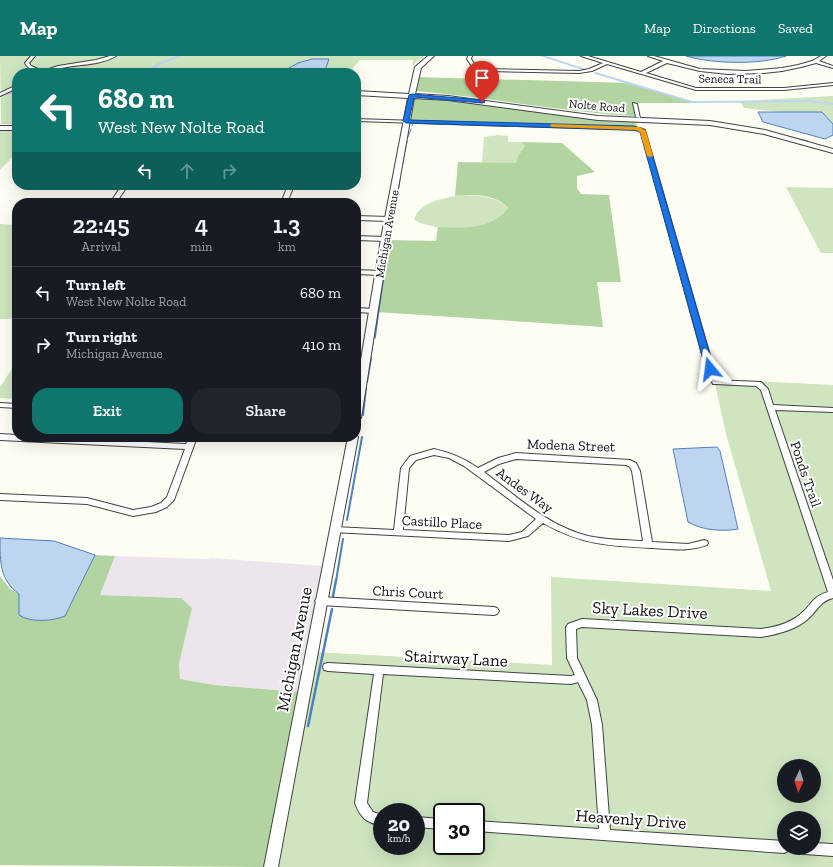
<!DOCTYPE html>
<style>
body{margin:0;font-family:"Zilla Slab",serif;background:#20242c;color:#f1f3f6;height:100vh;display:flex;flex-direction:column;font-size:15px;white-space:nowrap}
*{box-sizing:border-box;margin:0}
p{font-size:13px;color:#9ea1a6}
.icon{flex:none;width:22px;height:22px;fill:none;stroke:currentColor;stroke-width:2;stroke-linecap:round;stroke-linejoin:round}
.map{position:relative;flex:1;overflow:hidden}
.details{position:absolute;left:12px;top:142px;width:349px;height:244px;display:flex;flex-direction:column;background:#171b24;border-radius:16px;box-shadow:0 4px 16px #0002}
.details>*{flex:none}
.top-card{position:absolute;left:12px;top:12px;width:349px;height:122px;border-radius:16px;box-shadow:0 4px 16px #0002;background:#0f766e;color:#fff;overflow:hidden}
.needle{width:26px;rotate:184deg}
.fabs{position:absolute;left:777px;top:703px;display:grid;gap:8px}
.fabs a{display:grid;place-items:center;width:44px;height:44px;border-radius:50%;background:#171b24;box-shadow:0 4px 16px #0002;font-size:20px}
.speed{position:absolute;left:373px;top:747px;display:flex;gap:8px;font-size:20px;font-weight:700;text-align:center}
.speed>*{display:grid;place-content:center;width:52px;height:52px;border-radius:50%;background:#171b24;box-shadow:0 4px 16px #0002;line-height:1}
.speed small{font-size:10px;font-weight:400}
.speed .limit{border:2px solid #111;border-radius:6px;background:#fff;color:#111}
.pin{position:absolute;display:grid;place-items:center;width:34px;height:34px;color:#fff;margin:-41px -17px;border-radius:50% 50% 50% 0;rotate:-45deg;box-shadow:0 0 4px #0007}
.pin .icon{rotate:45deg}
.me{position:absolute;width:44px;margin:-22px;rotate:344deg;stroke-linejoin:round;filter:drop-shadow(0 0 3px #0008)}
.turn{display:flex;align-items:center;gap:14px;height:84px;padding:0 20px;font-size:18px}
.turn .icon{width:52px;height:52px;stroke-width:2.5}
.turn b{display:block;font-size:28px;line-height:34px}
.lanes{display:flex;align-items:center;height:38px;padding:0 20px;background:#0003;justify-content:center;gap:20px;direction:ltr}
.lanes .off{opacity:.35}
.eta{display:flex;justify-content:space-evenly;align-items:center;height:68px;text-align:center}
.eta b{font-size:24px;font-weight:600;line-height:28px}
.cta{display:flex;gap:8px;margin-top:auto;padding:8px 20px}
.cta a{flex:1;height:46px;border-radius:16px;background:#0f766e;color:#fff;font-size:16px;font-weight:600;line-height:46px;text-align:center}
.cta a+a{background:#20242c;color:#f1f3f6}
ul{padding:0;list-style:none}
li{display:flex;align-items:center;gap:12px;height:52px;padding:0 20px;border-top:1px solid #363941}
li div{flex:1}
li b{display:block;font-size:15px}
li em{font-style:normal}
header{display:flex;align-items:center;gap:24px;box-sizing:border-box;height:56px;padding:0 20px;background:#0f766e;color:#fff}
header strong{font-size:19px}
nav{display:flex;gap:22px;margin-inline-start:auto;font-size:14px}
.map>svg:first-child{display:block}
.industrial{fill:#ede5ec}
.green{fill:#cee5c0;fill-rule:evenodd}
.forest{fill:#b1d4a1}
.water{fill:#bed5ef;stroke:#4d80be}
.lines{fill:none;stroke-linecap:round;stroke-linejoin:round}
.stream-far3{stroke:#4d80be;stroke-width:1}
.stream-far2{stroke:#4d80be;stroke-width:1.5}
.stream-far1{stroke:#4d80be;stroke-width:2}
.stream{stroke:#4d80be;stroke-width:2.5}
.canal{fill:#bed5ef;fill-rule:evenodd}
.minor-casing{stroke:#424242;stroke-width:2}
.tertiary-casing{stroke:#424242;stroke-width:2}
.minor{fill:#fff;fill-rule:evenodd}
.tertiary{fill:#fff;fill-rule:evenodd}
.route{fill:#1a73e8;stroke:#114b97}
.slow{fill:#f59e0b}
.labels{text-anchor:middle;stroke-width:4;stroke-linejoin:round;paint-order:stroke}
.far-street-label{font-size:12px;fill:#0f0f0f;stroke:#fff}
.street-label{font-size:14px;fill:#0f0f0f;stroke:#fff}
.near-street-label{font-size:17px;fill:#0f0f0f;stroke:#fff}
</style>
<header>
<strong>Map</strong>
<nav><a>Map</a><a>Directions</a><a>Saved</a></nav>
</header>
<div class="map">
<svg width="833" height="811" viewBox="0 0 833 811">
<rect width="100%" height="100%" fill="#fefdf3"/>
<path class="industrial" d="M115,500L207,503L211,502L324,510L299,636L214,629L180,623L179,608L192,552L181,542L100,539Z"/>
<path class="green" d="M0,0H424L412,10L413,4H360L353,12L352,17H324L329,3C310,3 296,6 280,17H17V68H1Z
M833,40V68L822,56H781L744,52L740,45Z
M0,73H17V96L0,114Z
M498,79L508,80V86H522L525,90L518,100L516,107H482L484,81Z
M786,131L833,132V197H821Z
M462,139C478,140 497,140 508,152C490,177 439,177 414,164C419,145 445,142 462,139Z
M0,168L17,169V263H0Z
M17,305V343L0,342V331Z
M714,323L833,329V811H276L315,596L552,609L551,521L771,535L726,378ZM784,710H814V740H784ZM382,756H416V790H382ZM442,756H476V790H442ZM784,762H814V792H784Z"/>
<path class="forest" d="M416,21L629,27L697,47H633L635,60C561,56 488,41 415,35Z
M414,40L448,43L636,65L637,72L408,65Z
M522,86L562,87L595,116L577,120V132L581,138L609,139L621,226H597L603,271L376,256L387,184L436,185L438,171C461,173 493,173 508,152C497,138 472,138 455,140L458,106L516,107L518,100L525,90Z
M95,499L115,500L100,539L181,542L192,552L179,608L180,623L214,629L299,636L264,811L0,809V520L10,533L19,538L20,559L24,562L65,560Z"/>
<path class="water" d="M686,0H786C759,9 713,8 686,0Z
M312,3H329L324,17H280L298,7Z
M758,56H822L833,68V79L825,83L763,66Z
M717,391L720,395L738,473C723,476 701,474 688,466L673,393Z
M0,482L54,485L95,499L65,560C54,565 30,567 19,559V538C0,524 0,507 0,482Z"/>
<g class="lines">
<path class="stream-far3" d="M412,70L413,68
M752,72L808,85
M408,81L411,73
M407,85V87
M405,95L406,90
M403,107L404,98
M399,131L400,123"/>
<path class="stream-far2" d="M398,135V138
M394,157L397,141
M391,176L394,161
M386,214L391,180
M375,282L384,218
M370,303L373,287"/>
<path class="stream-far1" d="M367,326L371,302
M363,359L366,332
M347,464L362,381
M336,525L343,483"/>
<path class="stream" d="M333,540L336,524
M308,670L332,553"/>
<path class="canal" d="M176,0H181L160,9L151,17H147C154,7 165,4 176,0Z
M540,0H546L586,13L583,14Z
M596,16L692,45L809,44L833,47V49L809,46L692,47L595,18L594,17Z
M17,35V37L0,40V38Z"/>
<g class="minor-casing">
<path id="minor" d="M31,0H35L29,7L31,10L43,15L58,10L96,4L110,0H116C99,10 76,8 57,13C52,14 44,19 39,17C35,16 27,12 25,7Z
M468,0H472L471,3L476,10L489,13L579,15L589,13L603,7L581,0H588L641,16L663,5L648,0H654L700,13L746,15L782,12L798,9L812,5L821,0H826L819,5L833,10V12L816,7L801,11L782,15L764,17L728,18L700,15L667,7L646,17L696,32H784L833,27V29L784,34H696L607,8L592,15L579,17L489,15L473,12L467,3Z
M17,29V32L0,40V37Z
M633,47L637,48L640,62L636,61Z
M356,63L640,72L645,74L714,313L713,315H707L706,313L641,76L639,74L356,65Z
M122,129H128L116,147H110Z
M288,129H294L287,147H281Z
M356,160L389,161L392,163L389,165L356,164Z
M356,180L385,181L388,183L385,185L356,184Z
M356,214L380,215L383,217L380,219L356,218Z
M356,252L374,253L377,255L374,257L356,256Z
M713,324L761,326L768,333L773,349L833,352V356L775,354L833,524V542C821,545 818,553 810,561C797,574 778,578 761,581L582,571L576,573L577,602L597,644L602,669L610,774L784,785V792H789L788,795L784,797L476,775V765L599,773L592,669L587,644L578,626L571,628L383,618L367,747L373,756L382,759V769C367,768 360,761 355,747L374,618L328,615L324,614L323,611L324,608L328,607L571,620L575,619L567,602L566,571L568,568L582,563L761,573C777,571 792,567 804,555C813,546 814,540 828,536L761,334L756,330L716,328H713L712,326Z
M0,347L17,348V352L0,351Z
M0,378L17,379V381H48L186,388L189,381H197L174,444L167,451L156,456L133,460L87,448L0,444V438L87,442L133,454L151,451L161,447L167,441L185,393L0,384Z
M434,393C451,397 464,402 478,412L498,402L516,397L630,404L636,407L640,415L652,486L688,488L704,484L707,485L708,487L707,489C687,496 673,493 652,492C609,490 582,489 543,467L528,480L509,485L332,476L331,474L332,472L335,471L394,474L401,412L410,400ZM434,399L449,402L464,410L536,463L522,476L509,479L403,474L409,412L416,404ZM516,403L626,409L630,411L632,415L643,485C625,484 606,484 588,480C548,470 516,440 484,416L499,408Z
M320,541L494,551L497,552L499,555L497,558L494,559L320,549L317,548L315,545L317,542Z
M416,761L442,763V773L416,771Z
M814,787L833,788V800L804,798L800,796L798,792H814Z"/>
</g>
<g class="tertiary-casing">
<path id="tertiary" d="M428,0H434L421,12L415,38L448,40L598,60L710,65L765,74L833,93V97L764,78L710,69L598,64L448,44L414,42L389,183L361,362L356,365V334L381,183L408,42L356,39V35L409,38L415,11Z
M0,70H17V74H0Z
M356,379L358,381L278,811H264L348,381H356Z"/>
</g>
<use href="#minor" class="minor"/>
<use href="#tertiary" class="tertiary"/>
</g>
<path class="route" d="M412,38L482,44L485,46L482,47L414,41L409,64L634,70L645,74L714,313L713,314L710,315L706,313L640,76L634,74L406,67L403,65L409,39Z"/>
<path class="slow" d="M551,68L640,71L646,75L653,100L650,101L647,100L640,76L636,74L553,71L550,70Z"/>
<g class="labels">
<g class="far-street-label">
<text transform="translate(730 23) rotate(1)" y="4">Seneca Trail</text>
<text transform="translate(597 50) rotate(5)" y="4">Nolte Road</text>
<text transform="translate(387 178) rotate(-80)" y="4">Michigan Avenue</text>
</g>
<g class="street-label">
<text transform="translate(571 389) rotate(2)" y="5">Modena Street</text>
<text transform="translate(806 418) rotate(71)" y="5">Ponds Trail</text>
<text transform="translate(525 434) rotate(36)" y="5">Andes Way</text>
<text transform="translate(442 466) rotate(3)" y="5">Castillo Place</text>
<text transform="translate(408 536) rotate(3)" y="5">Chris Court</text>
</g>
<g class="near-street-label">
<text transform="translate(650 554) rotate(3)" y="6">Sky Lakes Drive</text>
<text transform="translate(294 593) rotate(-79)" y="6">Michigan Avenue</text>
<text transform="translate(456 602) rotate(3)" y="6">Stairway Lane</text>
<text transform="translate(631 763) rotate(4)" y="6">Heavenly Drive</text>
</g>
</g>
</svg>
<div class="fabs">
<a><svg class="needle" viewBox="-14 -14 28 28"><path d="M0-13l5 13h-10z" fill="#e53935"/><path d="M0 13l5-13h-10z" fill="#9ea1a6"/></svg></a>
<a><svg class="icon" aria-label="layers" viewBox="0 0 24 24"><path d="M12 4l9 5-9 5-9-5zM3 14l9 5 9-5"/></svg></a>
</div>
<div class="speed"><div>20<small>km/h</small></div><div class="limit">30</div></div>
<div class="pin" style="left:482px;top:46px;background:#d93025"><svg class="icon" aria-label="arrive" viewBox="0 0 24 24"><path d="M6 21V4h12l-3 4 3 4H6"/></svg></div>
<svg class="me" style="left:710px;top:313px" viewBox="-20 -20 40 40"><path d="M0-17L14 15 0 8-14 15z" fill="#1a73e8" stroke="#fff" stroke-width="4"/></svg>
<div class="top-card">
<div class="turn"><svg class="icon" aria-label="left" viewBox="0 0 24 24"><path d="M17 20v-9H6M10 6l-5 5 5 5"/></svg><div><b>680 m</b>West New Nolte Road</div></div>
<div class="lanes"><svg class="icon" aria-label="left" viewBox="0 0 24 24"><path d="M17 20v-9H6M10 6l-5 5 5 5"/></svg><svg class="icon off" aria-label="ahead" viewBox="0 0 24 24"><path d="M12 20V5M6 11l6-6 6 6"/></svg><svg class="icon off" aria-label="right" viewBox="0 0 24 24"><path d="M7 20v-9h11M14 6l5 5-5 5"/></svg></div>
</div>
<section class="details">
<div class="eta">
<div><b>22:45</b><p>Arrival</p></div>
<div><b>4</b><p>min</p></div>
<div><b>1.3</b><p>km</p></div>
</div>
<ul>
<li><svg class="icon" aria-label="left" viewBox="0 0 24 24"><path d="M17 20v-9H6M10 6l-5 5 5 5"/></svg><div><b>Turn left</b><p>West New Nolte Road</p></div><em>680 m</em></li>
<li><svg class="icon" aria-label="right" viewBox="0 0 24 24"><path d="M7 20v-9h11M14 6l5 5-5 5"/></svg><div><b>Turn right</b><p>Michigan Avenue</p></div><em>410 m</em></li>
</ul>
<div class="cta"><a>Exit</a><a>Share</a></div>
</section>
</div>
